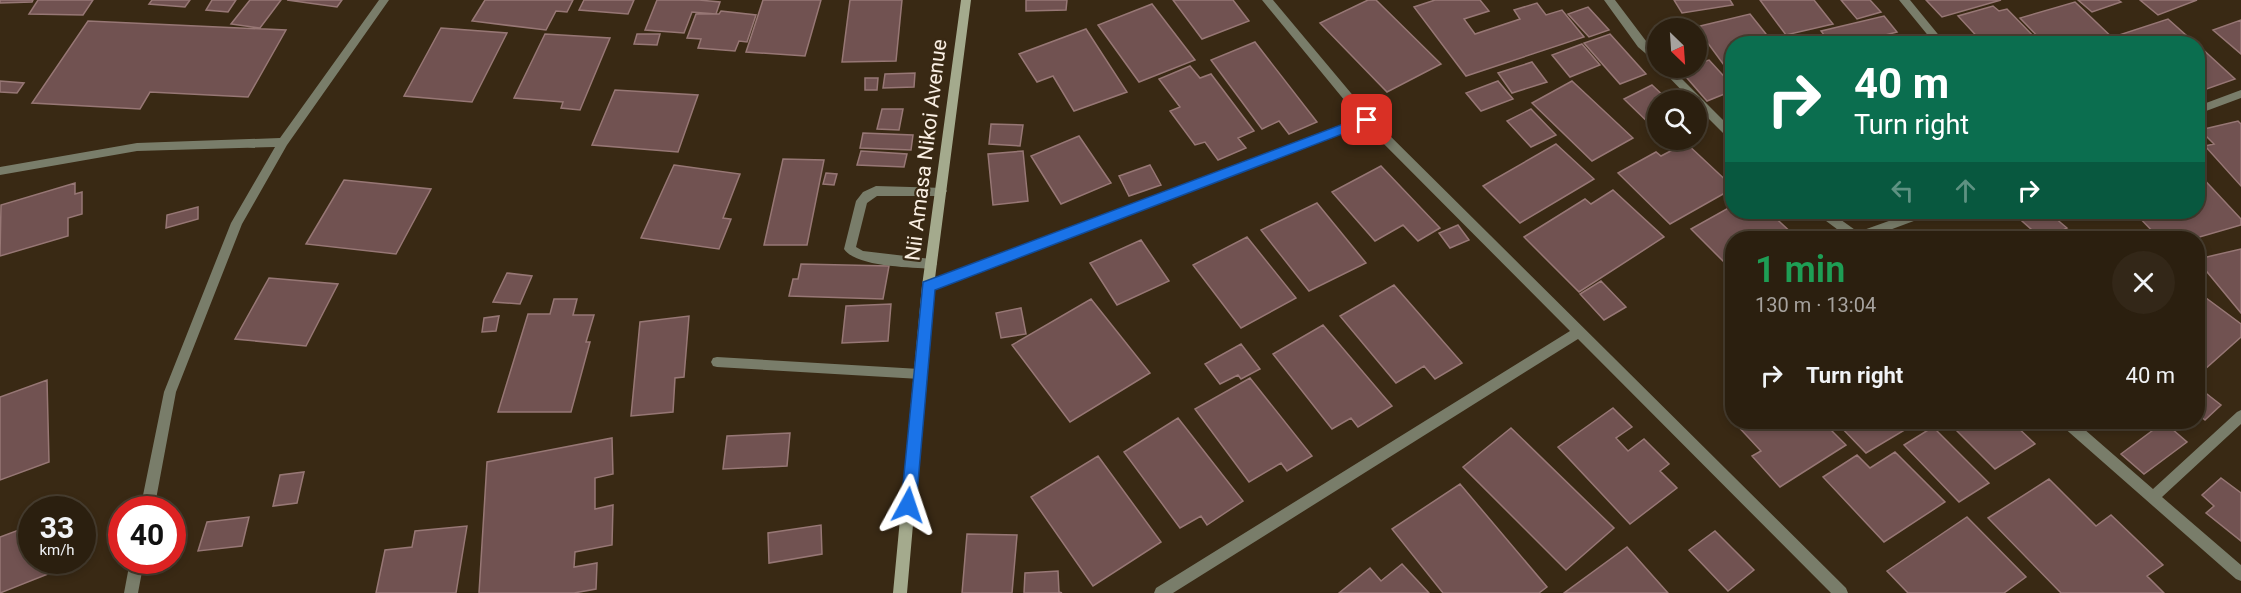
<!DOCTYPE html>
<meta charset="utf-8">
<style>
body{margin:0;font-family:Roboto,sans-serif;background:#332718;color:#f1f3f6;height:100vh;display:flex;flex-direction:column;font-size:22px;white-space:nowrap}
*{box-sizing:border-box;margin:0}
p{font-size:20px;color:#a6a29e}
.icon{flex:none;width:33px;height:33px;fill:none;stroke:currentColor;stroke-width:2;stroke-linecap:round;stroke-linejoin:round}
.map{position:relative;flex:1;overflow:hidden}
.sheet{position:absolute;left:1725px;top:231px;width:480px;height:198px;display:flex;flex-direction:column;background:#2b1f0f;border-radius:24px;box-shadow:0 3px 9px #0003,0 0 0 2px #473d2f}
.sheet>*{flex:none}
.hud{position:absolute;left:1725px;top:36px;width:480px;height:183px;border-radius:24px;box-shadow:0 3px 9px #0003,0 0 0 2px #473d2f;background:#0b6e4f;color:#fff;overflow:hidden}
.needle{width:39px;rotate:155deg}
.tools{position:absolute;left:1647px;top:18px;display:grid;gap:12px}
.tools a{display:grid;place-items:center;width:60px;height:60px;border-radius:50%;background:#2b1f0f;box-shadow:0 3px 9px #0003,0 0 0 2px #473d2f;font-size:30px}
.speed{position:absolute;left:18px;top:496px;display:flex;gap:12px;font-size:30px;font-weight:700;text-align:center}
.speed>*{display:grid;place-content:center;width:78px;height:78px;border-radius:50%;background:#2b1f0f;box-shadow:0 3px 9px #0003,0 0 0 2px #473d2f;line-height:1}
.speed small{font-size:15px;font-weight:400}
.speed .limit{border:9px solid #d22;background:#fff;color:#111}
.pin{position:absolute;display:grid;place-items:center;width:51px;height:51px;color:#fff;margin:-26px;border-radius:12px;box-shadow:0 3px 9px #0006}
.me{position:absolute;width:66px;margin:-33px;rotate:5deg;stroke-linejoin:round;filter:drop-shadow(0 0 4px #0008)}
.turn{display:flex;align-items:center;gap:21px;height:126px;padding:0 30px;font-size:27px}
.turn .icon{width:78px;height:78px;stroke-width:2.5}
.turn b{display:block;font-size:42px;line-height:51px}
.lanes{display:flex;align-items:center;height:57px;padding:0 30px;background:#0003;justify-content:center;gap:30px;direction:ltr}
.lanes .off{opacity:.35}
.round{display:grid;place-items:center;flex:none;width:63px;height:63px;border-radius:32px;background:#332718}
.head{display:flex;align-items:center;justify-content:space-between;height:102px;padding:0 30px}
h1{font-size:36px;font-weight:600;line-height:45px;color:#1e9e55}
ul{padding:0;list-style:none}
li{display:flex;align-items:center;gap:18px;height:84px;padding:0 30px}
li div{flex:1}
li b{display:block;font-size:22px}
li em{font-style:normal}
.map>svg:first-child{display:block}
.building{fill:#715251;stroke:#977775;stroke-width:1.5}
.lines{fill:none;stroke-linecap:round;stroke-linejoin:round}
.lane{fill:#797d6a;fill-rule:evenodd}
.street{fill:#797d6a;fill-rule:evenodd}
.secondary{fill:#a4aa8d;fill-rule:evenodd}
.route{fill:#1a73e8;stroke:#114b97;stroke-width:1.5}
.labels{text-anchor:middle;stroke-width:4.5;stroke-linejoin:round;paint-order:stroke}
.street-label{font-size:21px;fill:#faefe3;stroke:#392914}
</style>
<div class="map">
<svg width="2241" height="593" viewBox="0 0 2241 593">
<rect width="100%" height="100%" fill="#392914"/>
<path class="building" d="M0,0H33L32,2L0,3Z
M38,0H93L83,15L29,14Z
M152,0H190L185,7L149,4Z
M212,0H236L228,12L206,10Z
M250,0H281L260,28L231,24Z
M287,0H342L337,7Z
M485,0H573L567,12L556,11L546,30L472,21Z
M584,0H634L628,14L579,10Z
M657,0H699L720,2L716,14L692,12L684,33L645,30Z
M763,0H821L805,56L746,52Z
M850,0H902L896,61L842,62Z
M1026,0H1067L1066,10L1026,11Z
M1173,0H1233L1249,21L1202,39Z
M1368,0H1376L1441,64L1387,92L1320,23Z
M1435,0H1480L1489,11L1464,19L1475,34L1520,19L1514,10L1537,3L1546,15L1562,10L1584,37L1466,76L1414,7Z
M1674,0H1730L1733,5L1682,13Z
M1760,0H1814L1833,24L1786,35Z
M1841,0H1870L1881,12L1857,19Z
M1926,0H2001L1942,17Z
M2078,0H2118L2121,2L2092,12Z
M2140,0H2197L2158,15Z
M2075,2L2119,44H2045L2020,18Z
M1152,4L1195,60L1139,82L1098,25Z
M1993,6L1999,11L2007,9L2041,44H1984L1958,16Z
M1588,7L1609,30L1589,37L1568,14Z
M721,11L756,15L747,42L739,41L735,51L698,48L701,39L687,38L696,14H719Z
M1750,14L1774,44H1732V76L1696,27Z
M1884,16L1897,32L1850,44H1831L1821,31Z
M2168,19L2196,44H2128L2119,35Z
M2241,20V54L2213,30Z
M88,21L286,30L248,97L150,92L140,109L32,103Z
M441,28L507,33L472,102L404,96Z
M1086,29L1127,92L1074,111L1053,76L1037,82L1019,54Z
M545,34L610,38L580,110L561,108L563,102L514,98Z
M637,34H660L657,45L634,44Z
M1610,34L1646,74L1620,84L1584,43Z
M1255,42L1317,122L1289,134L1279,121L1262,129L1211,60Z
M1582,44L1600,65L1570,77L1552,55Z
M2198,45L2235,79L2198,92Z
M1709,60L1732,85V91L1707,101L1680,70L1696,68V64Z
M1532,62L1547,82L1512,93L1498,73Z
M1190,66L1200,78L1211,74L1254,131L1238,138L1246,148L1218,160L1205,142L1195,145L1170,111L1180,107L1159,79Z
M915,73L914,87L883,88L885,74Z
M865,78H878L877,90H865Z
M0,81L24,83L17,93L0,92Z
M1498,81L1513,99L1481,111L1466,93Z
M1572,81L1633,138L1592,161L1532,103Z
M1652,85L1668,100H1658V126L1654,128L1624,99Z
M615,90L698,95L678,152L592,145Z
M882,109H903L899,130L877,129Z
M1531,109L1556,135L1531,147L1507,121Z
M2238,121L2241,124V186L2205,146L2214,144L2200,130Z
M991,124L1023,125L1020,146L989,144Z
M863,133L913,135L911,150L860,148Z
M1079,136L1111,183L1061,204L1031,156Z
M1686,143L1732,186V189L1670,224L1618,173L1656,152L1661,156Z
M1556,144L1594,179L1520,223L1483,186Z
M861,151L907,154L904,167L857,165Z
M1023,151L1028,201L993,205L988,154Z
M783,159L824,160L807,245H764Z
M674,165L740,174L723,218L731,219L719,249L641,238Z
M1150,165L1161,185L1129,196L1119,176Z
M1381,166L1440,228L1418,241L1403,225L1375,241L1332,192Z
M826,173L837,174L834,185L823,184Z
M2198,173L2241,219V225L2196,238H2159L2134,212H2198Z
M344,180L431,189L396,254L306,244Z
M75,183V194L82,192V214L68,218V236L0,256L1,205Z
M1613,190L1664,237L1579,292L1524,237L1585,199L1591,204Z
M1317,203L1366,263L1309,291L1261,230Z
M1732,206V212H1769L1796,237L1732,238V270L1691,229Z
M198,207V219L166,228L167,215Z
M2016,212H2048L2067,228L2047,238H2041L2013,213Z
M1458,225L1469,240L1450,248L1439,233Z
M1247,237L1296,298L1241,328L1193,265Z
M1141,240L1169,281L1117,305L1090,263Z
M2241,249V313L2198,261V259Z
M801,264L889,266L883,299L789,296L793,279H798Z
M507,273L532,276L520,304L493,302Z
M269,278L338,284L306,346L235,339Z
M1601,281L1626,307L1604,320L1580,294Z
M1394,285L1462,363L1435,379L1424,366L1396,383L1340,316Z
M2198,292L2241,324V337L2204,370L2198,365Z
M554,299H577L573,315H594L586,342H590L571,412H498L528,314H550Z
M1091,299L1150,373L1070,422L1012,345Z
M891,304L888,341L842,343L846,306Z
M1021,308L1026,334L1001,338L996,313Z
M499,316L496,331L482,332L484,318Z
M689,316L684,377L675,378L673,412L631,416L640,322Z
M1323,325L1392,406L1358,427L1351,418L1332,429L1273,354Z
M1241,344L1260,369L1241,379L1238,375L1220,384L1205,364Z
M1250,378L1312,456L1287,471L1281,463L1249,482L1195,409Z
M47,380L49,462L0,480V397Z
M2198,387L2221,405L2205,420L2198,414Z
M1613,408L1632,427L1616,438L1628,451L1644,439L1669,464L1660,471L1677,488L1630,524L1558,447Z
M1178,418L1243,501L1207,525L1201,516L1180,528L1124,452Z
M1734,422H1823L1846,445L1780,487L1752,456L1761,451Z
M1836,422H1918L1866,453Z
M1957,422H2012L2035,444L1995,469L1951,425Z
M2164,422L2187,442L2144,474L2121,454Z
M1933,427L1989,483L1959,502L1904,445Z
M1511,428L1614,528L1566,570L1463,467Z
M790,433L787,466L723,469L727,436Z
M612,438L613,474L595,478V509L613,505L612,545L575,552L574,567L597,563L596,589L574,593H479L487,462Z
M1895,452L1945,502L1884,542L1823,477L1857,455L1870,468Z
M1098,456L1161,542L1093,586L1031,497Z
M304,472L297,503L273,506L280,475Z
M2221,478L2241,493V541L2206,513L2214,506L2202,495Z
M2049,479L2096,526L2111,515L2163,565L2147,576L2164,593H2061L1988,518Z
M1460,484L1547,587L1539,593H1443L1392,529Z
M249,517L242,546L198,551L207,522Z
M1967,517L2026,577L2004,593H1908L1887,571Z
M32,525V561H57L58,570L0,593V537Z
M821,525L822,554L769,563L768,533Z
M467,526L456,593H376L385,550L412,547L415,531Z
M1715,531L1754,570L1728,591L1689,550Z
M967,534L1017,535L1012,593H962Z
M1627,547L1668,593H1564Z
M1402,564L1429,593H1339L1370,568L1381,581Z
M1058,571L1059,592L1062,593H1024L1025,573Z"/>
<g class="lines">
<path class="lane" d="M876,186L945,188L947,191L945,194L941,196H877L867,203L856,247L863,251L931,259L935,261L937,264L935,267L931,269C910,267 856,267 844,249L856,201L863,192Z
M717,357L920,369L924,370L926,374L924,378L920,379L717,367L713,366L711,362L713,358Z"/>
<path class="street" d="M379,0H389L287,145L242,224L176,392L154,510H140L164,392L231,223L275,147L137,151L0,175V167L137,143L280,138Z
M1262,0H1273L1371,117L1846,588L1848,593H1831L1578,339L1173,593H1154L1156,588L1570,331L1365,125L932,290H924L922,286L924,282L1359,118Z
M1604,0H1615L1646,41L1658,53V64L1638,47Z
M1899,0H1910L1946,44H1935Z
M1660,68H1671L1732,129V139L1728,138L1696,106V100H1691Z
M2241,90V98L2198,114V106Z
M1816,212H1830L1858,232L1914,212H1932L1930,215L1868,238H1849L1818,215Z
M2241,410V424L2162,497L2241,565V581L2236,579L2062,426L2061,422H2076L2153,489L2237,412Z
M130,561H144L138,593H124Z"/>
<path class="secondary" d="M961,0H971L934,286L907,593H893L922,286Z"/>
</g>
<path class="route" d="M1367,115L1373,120L1371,123L935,290L916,505L914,510L908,512L903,510L901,505L923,282Z"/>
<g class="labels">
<g class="street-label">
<text transform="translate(926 150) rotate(-83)" y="7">Nii Amasa Nikoi Avenue</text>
</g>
</g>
</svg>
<div class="tools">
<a><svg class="needle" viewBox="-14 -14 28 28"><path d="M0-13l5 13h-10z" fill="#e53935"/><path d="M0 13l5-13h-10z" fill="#a6a29e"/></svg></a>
<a><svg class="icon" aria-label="search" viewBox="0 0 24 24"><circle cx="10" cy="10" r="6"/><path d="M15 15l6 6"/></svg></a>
</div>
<div class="speed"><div>33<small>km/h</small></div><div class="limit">40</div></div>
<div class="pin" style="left:1367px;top:120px;background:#d93025"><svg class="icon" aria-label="arrive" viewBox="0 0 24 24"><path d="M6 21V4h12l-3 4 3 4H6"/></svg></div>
<svg class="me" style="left:908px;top:505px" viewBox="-20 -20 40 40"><path d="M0-17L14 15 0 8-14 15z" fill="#1a73e8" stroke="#fff" stroke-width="4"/></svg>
<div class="hud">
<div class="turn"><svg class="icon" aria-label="right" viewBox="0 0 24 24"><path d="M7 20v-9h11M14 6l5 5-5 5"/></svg><div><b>40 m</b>Turn right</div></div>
<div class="lanes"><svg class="icon off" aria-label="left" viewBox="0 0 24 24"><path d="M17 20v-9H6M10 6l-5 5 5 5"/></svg><svg class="icon off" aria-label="ahead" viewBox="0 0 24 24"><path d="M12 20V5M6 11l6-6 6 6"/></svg><svg class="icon" aria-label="right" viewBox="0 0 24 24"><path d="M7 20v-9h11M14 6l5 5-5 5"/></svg></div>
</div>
<section class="sheet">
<div class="head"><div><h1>1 min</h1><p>130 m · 13:04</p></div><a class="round"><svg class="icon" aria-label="close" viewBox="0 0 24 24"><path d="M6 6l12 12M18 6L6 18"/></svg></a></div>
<ul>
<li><svg class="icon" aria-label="right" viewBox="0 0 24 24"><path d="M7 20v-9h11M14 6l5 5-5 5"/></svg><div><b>Turn right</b></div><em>40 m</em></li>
</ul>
</section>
</div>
